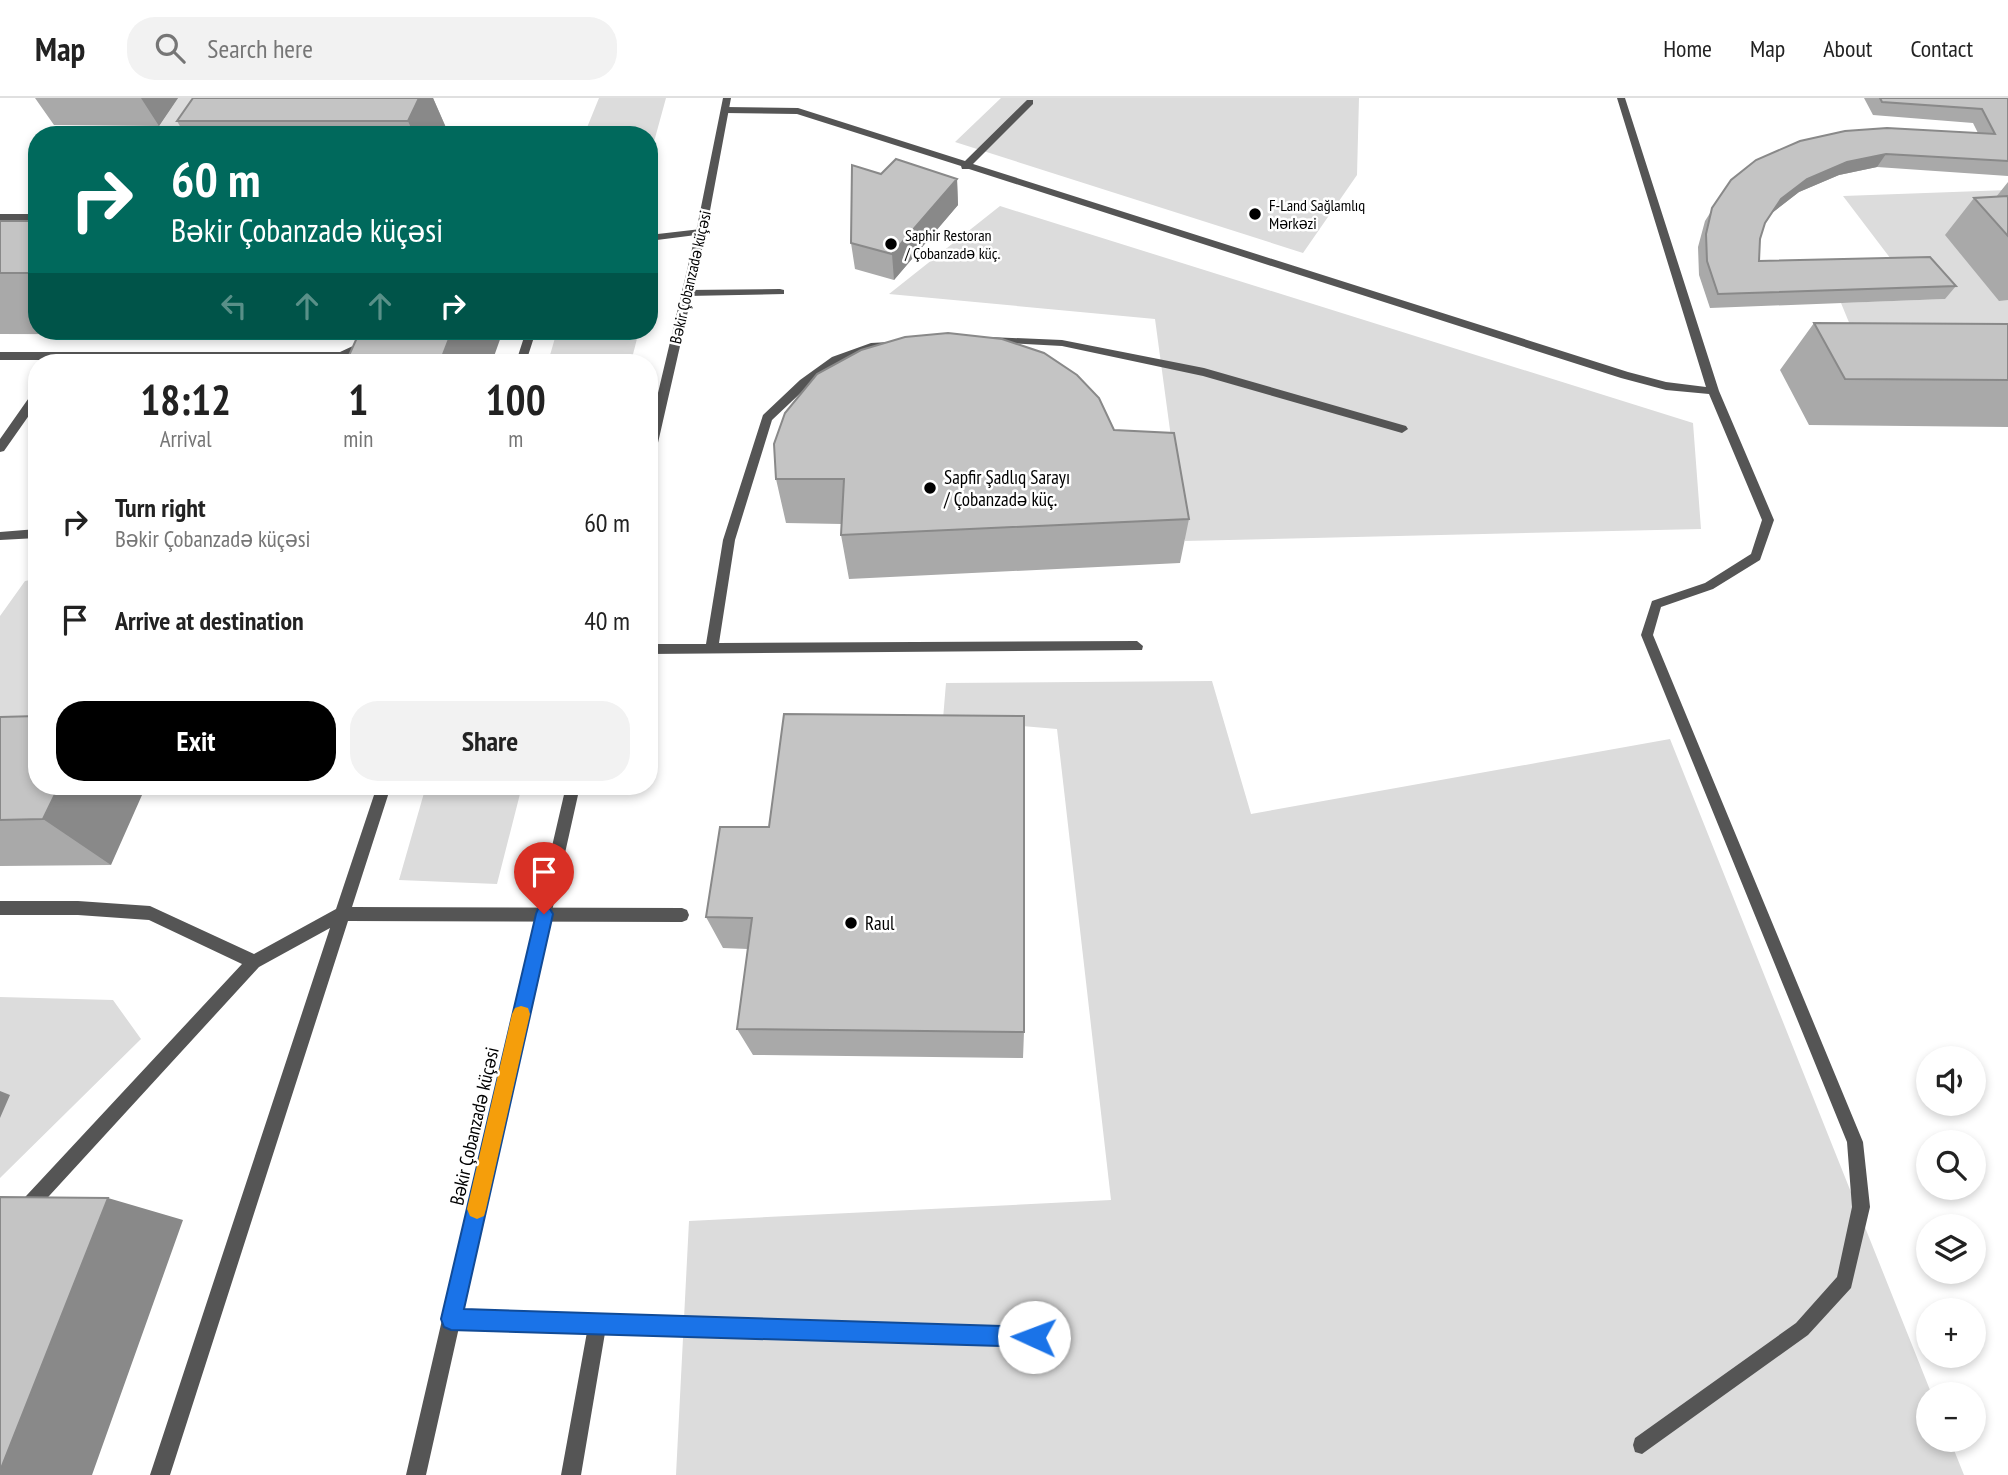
<!DOCTYPE html>
<meta charset="utf-8">
<style>
body{margin:0;font-family:"PT Sans Narrow",sans-serif;background:#f2f2f2;color:#222;height:100vh;display:flex;flex-direction:column;font-size:26px;white-space:nowrap}
*{box-sizing:border-box;margin:0}
p{font-size:23px;color:#767676}
.icon{flex:none;width:38px;height:38px;fill:none;stroke:currentColor;stroke-width:2;stroke-linecap:round;stroke-linejoin:round}
.map{position:relative;flex:1;overflow:hidden}
.details{position:absolute;left:28px;top:256px;width:630px;height:441px;display:flex;flex-direction:column;background:#fff;border-radius:28px;box-shadow:0 4px 10px #0003}
.details>*{flex:none}
.hud{position:absolute;left:28px;top:28px;width:630px;height:214px;border-radius:28px;box-shadow:0 4px 10px #0003;background:#00695c;color:#fff;overflow:hidden}
.fabs{position:absolute;left:1916px;top:948px;display:grid;gap:14px}
.fabs a{display:grid;place-items:center;width:70px;height:70px;border-radius:50%;background:#fff;box-shadow:0 4px 10px #0003;font-size:35px}
.pin{position:absolute;display:grid;place-items:center;width:60px;height:60px;color:#fff;margin:-72px -30px;border-radius:50% 50% 50% 0;rotate:-45deg;box-shadow:0 0 7px #0007}
.pin .icon{rotate:45deg}
.me{position:absolute;width:77px;margin:-38px;rotate:272deg;stroke-linejoin:round;filter:drop-shadow(0 0 5px #0008)}
.turn{display:flex;align-items:center;gap:24px;height:147px;padding:0 28px;font-size:32px}
.turn .icon{width:91px;height:91px;stroke-width:2.5}
.turn b{display:block;font-size:49px;line-height:60px}
.lanes{display:flex;align-items:center;height:66px;padding:0 28px;background:#0003;justify-content:center;gap:35px;direction:ltr}
.lanes .off{opacity:.35}
.eta{display:flex;justify-content:space-evenly;align-items:center;height:119px;text-align:center}
.eta b{font-size:42px;font-weight:700;line-height:49px}
.action{display:flex;gap:14px;margin-top:auto;padding:14px 28px}
.action a{flex:1;height:80px;border-radius:28px;background:#000;color:#fff;font-size:28px;font-weight:700;line-height:80px;text-align:center}
.action a+a{background:#f2f2f2;color:#222}
ul{padding:0;list-style:none}
li{display:flex;align-items:center;gap:21px;height:98px;padding:0 28px}
li div{flex:1}
li b{display:block;font-size:26px}
li em{font-style:normal}
header{display:flex;align-items:center;gap:42px;box-sizing:border-box;height:98px;padding:0 35px;background:#fff;border-bottom:2px solid #e0e0e0}
header strong{font-size:33px}
nav{display:flex;gap:38px;margin-inline-start:auto;font-size:24px}
.search{width:490px;height:63px;background:#f2f2f2;display:flex;align-items:center;gap:18px;box-sizing:border-box;padding:0 24px;border-radius:28px;color:#767676;font-size:26px}
.map>svg:first-child{display:block}
.green{fill:#dcdcdc}
.lines{fill:none;stroke-linecap:round;stroke-linejoin:round}
.service{fill:#555;fill-rule:evenodd}
.tertiary{fill:#555;fill-rule:evenodd}
.wall{fill:#a9a9a9}
.shaded-wall{fill:#898989}
.building{fill:#c4c4c4;stroke:#898989;stroke-width:2}
.route{fill:#1a73e8;stroke:#114b97;stroke-width:2}
.slow{fill:#f59e0b}
.poi-dot{fill:#000;stroke:#fff;stroke-width:2.5}
.labels{text-anchor:middle;stroke-width:5;stroke-linejoin:round;paint-order:stroke}
.far-poi-label{font-size:16px;fill:#000;stroke:#fff;text-anchor:start}
.far-street-label{font-size:16px;fill:#000;stroke:#fff}
.poi-label{font-size:19px;fill:#000;stroke:#fff;text-anchor:start}
.street-label{font-size:19px;fill:#000;stroke:#fff}
</style>
<header>
<strong>Map</strong>
<div class="search"><svg class="icon" aria-label="search" viewBox="0 0 24 24"><circle cx="10" cy="10" r="6"/><path d="M15 15l6 6"/></svg>Search here</div>
<nav><a>Home</a><a>Map</a><a>About</a><a>Contact</a></nav>
</header>
<div class="map">
<svg width="2008" height="1377" viewBox="0 0 2008 1377">
<rect width="100%" height="100%" fill="#fff"/>
<path class="green" d="M178,0H251L228,37H182L159,28Z
M599,0H666L649,62V37H584Z
M1001,0H1359L1357,77L1303,155L955,44Z
M2008,92V242L1855,239L1841,205L1945,201L1900,173L1843,98Z
M1000,108L1693,325L1701,431L1185,443L1155,221L889,196Z
M557,233H639L631,264H548Z
M37,481V670H0V518L25,483Z
M1212,583L1251,716L1670,641L1932,1297H1928V1342H1950L1964,1377H676L689,1123L1111,1102L1057,631L943,621L946,585Z
M426,688H522L497,786L399,782Z
M0,899L113,902L141,941L0,1080Z"/>
<g class="lines">
<path class="service" d="M1617,0H1625L1719,293L1774,422L1760,462L1713,491L1661,509L1653,537L1863,1044L1870,1109L1851,1190L1808,1237L1642,1356L1635,1354L1633,1347L1635,1340L1796,1225L1837,1179L1852,1109L1847,1044L1641,537L1652,503L1705,485L1751,456L1762,422L1709,296L1666,292L1621,280L969,71H962L961,68L797,16L725,15L721,12L725,9L798,10L965,63L1027,2H1033V6L973,66L1628,274L1666,284L1706,289Z
M0,116H37V122H0Z
M701,131L704,132V136L649,143V137Z
M780,191L784,192V196L687,198L682,195L687,192Z
M385,233H398L342,262H0V254H340Z
M526,233H536L526,264H516Z
M989,239L1062,242L1204,270L1406,328L1408,331L1402,335L1203,278L1062,248L985,244V240Z
M889,244L893,246V250L872,252L840,265L808,288L772,322L735,442L719,545L1137,543L1143,548L1142,552L649,556V546H706L723,442L763,317L800,282L832,259L871,245Z
M37,293V306L4,353L0,354V341L33,294Z
M37,431V440L0,442V434Z
M377,688H391L352,809L682,810L687,812L689,817L687,822L682,824L348,823L170,1377H150L330,830L259,869L6,1145L0,1148V1126L242,866L149,822L78,817H0V803H78L150,808L254,856L336,811Z
M451,1212L1034,1230L1040,1233L1043,1239L1040,1245L1034,1248L605,1235L581,1377H561L587,1234L451,1230L445,1227L442,1221L445,1215Z"/>
<path class="tertiary" d="M723,0H731L706,134L655,358L649,362V333L696,134Z
M566,688H580L426,1377H406Z"/>
</g>
<path class="wall" d="M35,0H178L159,28L54,27Z
M193,0H433L447,32L445,37H185L177,23Z
M1864,0H2008V78L1877,69L1839,77L1799,94L1772,115L1765,126L1760,141L1759,163L1956,188L1945,201L1710,210L1699,177L1698,149L1705,123L1731,82L1978,35L1973,25L1873,17Z
M881,76L957,81L958,107L894,182L855,171L851,145Z
M2008,84V202L1999,203L1945,137L1974,100L1996,99Z
M0,123H37V233H354L352,237L0,236Z
M1814,225L2008,226V329L1809,327L1780,272Z
M1114,332L1189,421L1180,465L849,481L841,437L842,426L786,425L776,381Z
M0,619L111,767L0,768Z
M720,729L1024,934L1023,960L753,957L737,931L748,851L723,850L706,819Z"/>
<path class="shaded-wall" d="M141,0H178L159,28Z
M419,0H433L447,32L445,37H414L408,23Z
M1886,56L1877,69L1839,77L1799,94L1772,115L1781,101L1807,81L1847,64Z
M957,81L958,107L894,182L892,156Z
M452,233H503L492,264H440Z
M59,688H146L111,767L43,721Z
M0,993L10,997L0,1020Z
M108,1100L183,1122L92,1377H0V1373Z"/>
<path class="building" d="M193,0H419L408,23H177Z
M1880,0H2008V63L1886,56L1847,64L1807,81L1781,101L1765,125L1760,141L1759,163L1930,159L1956,188L1718,196L1707,163L1706,136L1712,110L1731,82L1756,62L1800,43L1845,33L1887,30L1995,36L1982,11L1882,4Z
M896,61L957,81L892,156L851,145L852,67L881,76Z
M2008,98V138L1974,100Z
M0,123H37V175H0Z
M1814,225L2008,226V282L1845,281Z
M360,233H452L440,264H346Z
M948,235L1002,241L1044,255L1077,277L1099,300L1114,332L1174,335L1189,421L841,437L844,381H776L774,346L785,315L817,276L861,252L905,239Z
M784,616L1024,618V934L737,931L752,820L706,819L720,729H769Z
M37,618V688H59L43,721L0,722V619Z
M0,1099L108,1100L0,1373Z"/>
<path class="route" d="M544,808L550,811L553,816L464,1211L1034,1229L1041,1232L1044,1239L1041,1246L1034,1249L451,1232L444,1229L441,1221L536,816L538,811Z"/>
<path class="slow" d="M521,908L528,910L530,916L486,1111L484,1118L477,1121L470,1118L467,1111L512,916L515,910Z"/>
<g class="poi-dot">
<circle cx="1255" cy="116" r="7"/>
<circle cx="891" cy="146" r="7"/>
<circle cx="930" cy="390" r="7"/>
<circle cx="851" cy="825" r="7"/>
</g>
<g class="labels">
<g class="far-poi-label">
<text x="1269" y="113">F-Land Sağlamlıq<tspan x="1269" dy="18">Mərkəzi</tspan></text>
<text x="905" y="143">Saphir Restoran<tspan x="905" dy="18">/ Çobanzadə küç.</tspan></text>
</g>
<g class="far-street-label">
<text transform="translate(690 179) rotate(-77)" y="6">Bəkir Çobanzadə küçəsi</text>
</g>
<g class="poi-label">
<text x="944" y="386">Sapfir Şadlıq Sarayı<tspan x="944" dy="22">/ Çobanzadə küç.</tspan></text>
<text x="865" y="832">Raul</text>
</g>
<g class="street-label">
<text transform="translate(474 1028) rotate(-77)" y="7">Bəkir Çobanzadə küçəsi</text>
</g>
</g>
</svg>
<div class="fabs">
<a><svg class="icon" aria-label="sound" viewBox="0 0 24 24"><path d="M4 9h4l5-4v14l-5-4H4zM17 9q2 3 0 6"/></svg></a>
<a><svg class="icon" aria-label="search" viewBox="0 0 24 24"><circle cx="10" cy="10" r="6"/><path d="M15 15l6 6"/></svg></a>
<a><svg class="icon" aria-label="layers" viewBox="0 0 24 24"><path d="M12 4l9 5-9 5-9-5zM3 14l9 5 9-5"/></svg></a>
<a>+</a>
<a>−</a>
</div>
<div class="pin" style="left:544px;top:816px;background:#d93025"><svg class="icon" aria-label="arrive" viewBox="0 0 24 24"><path d="M6 21V4h12l-3 4 3 4H6"/></svg></div>
<svg class="me" style="left:1034px;top:1239px" viewBox="-20 -20 40 40"><circle r="19" fill="#fff"/><path d="M0-13L10 11 0 6-10 11z" fill="#1a73e8"/></svg>
<div class="hud">
<div class="turn"><svg class="icon" aria-label="right" viewBox="0 0 24 24"><path d="M7 20v-9h11M14 6l5 5-5 5"/></svg><div><b>60 m</b>Bəkir Çobanzadə küçəsi</div></div>
<div class="lanes"><svg class="icon off" aria-label="left" viewBox="0 0 24 24"><path d="M17 20v-9H6M10 6l-5 5 5 5"/></svg><svg class="icon off" aria-label="ahead" viewBox="0 0 24 24"><path d="M12 20V5M6 11l6-6 6 6"/></svg><svg class="icon off" aria-label="ahead" viewBox="0 0 24 24"><path d="M12 20V5M6 11l6-6 6 6"/></svg><svg class="icon" aria-label="right" viewBox="0 0 24 24"><path d="M7 20v-9h11M14 6l5 5-5 5"/></svg></div>
</div>
<section class="details">
<div class="eta">
<div><b>18:12</b><p>Arrival</p></div>
<div><b>1</b><p>min</p></div>
<div><b>100</b><p>m</p></div>
</div>
<ul>
<li><svg class="icon" aria-label="right" viewBox="0 0 24 24"><path d="M7 20v-9h11M14 6l5 5-5 5"/></svg><div><b>Turn right</b><p>Bəkir Çobanzadə küçəsi</p></div><em>60 m</em></li>
<li><svg class="icon" aria-label="arrive" viewBox="0 0 24 24"><path d="M6 21V4h12l-3 4 3 4H6"/></svg><div><b>Arrive at destination</b></div><em>40 m</em></li>
</ul>
<div class="action"><a>Exit</a><a>Share</a></div>
</section>
</div>
